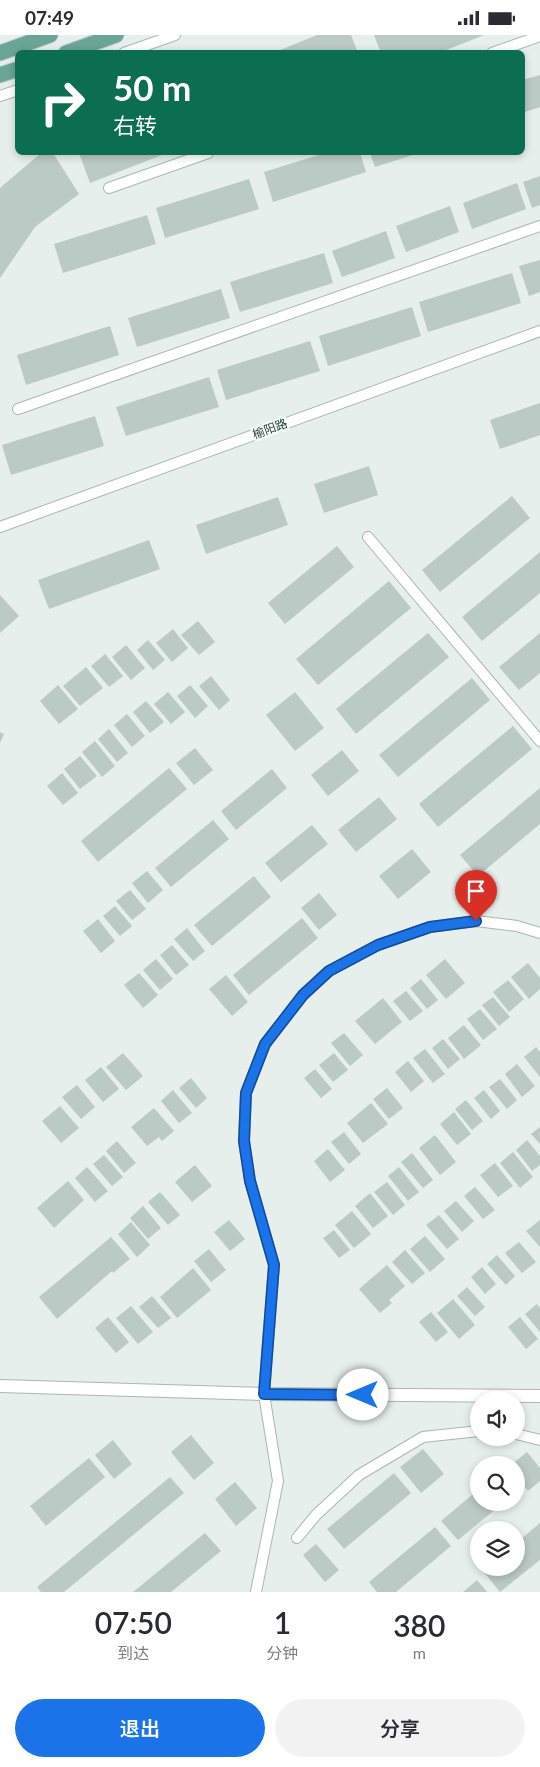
<!DOCTYPE html>
<html lang="zh">
<meta charset="utf-8">
<style>
body{margin:0;font-family:Lato,"Noto Sans SC",sans-serif;background:#f2f2f3;color:#2b2b33;height:100vh;display:flex;flex-direction:column;font-size:19px;white-space:nowrap}
*{box-sizing:border-box;margin:0}
p{font-size:16px;color:#7c7c81}
.icon{flex:none;width:28px;height:28px;fill:none;stroke:currentColor;stroke-width:2;stroke-linecap:round;stroke-linejoin:round}
.map{position:relative;height:1557px;overflow:hidden}
.drawer{display:flex;flex-direction:column;background:#fff;flex:1}
.drawer>*{flex:none}
.guide{position:absolute;left:15px;top:15px;width:510px;height:105px;border-radius:8px;box-shadow:0 2px 8px #0003;background:#0b6e4f;color:#fff;overflow:hidden}
.buttons{position:absolute;left:470px;top:1356px;display:grid;gap:10px}
.buttons a{display:grid;place-items:center;width:55px;height:55px;border-radius:50%;background:#fff;box-shadow:0 2px 8px #0003;font-size:25px}
.pin{position:absolute;display:grid;place-items:center;width:42px;height:42px;color:#fff;margin:-51px -21px;border-radius:50% 50% 50% 0;rotate:-45deg;box-shadow:0 0 5px #0007}
.pin .icon{rotate:45deg}
.me{position:absolute;width:55px;margin:-28px;rotate:270deg;stroke-linejoin:round;filter:drop-shadow(0 0 4px #0008)}
.turn{display:flex;align-items:center;gap:18px;height:105px;padding:0 15px;font-size:22px}
.turn .icon{width:65px;height:65px;stroke-width:2.5}
.turn b{display:block;font-size:35px;line-height:42px}
.eta{display:flex;justify-content:space-evenly;align-items:center;height:85px;text-align:center}
.eta b{font-size:30px;font-weight:600;line-height:35px}
.button{display:flex;gap:10px;margin-top:auto;padding:10px 15px}
.button a{flex:1;height:58px;border-radius:30px;background:#1a73e8;color:#fff;font-size:20px;font-weight:600;line-height:58px;text-align:center}
.button a+a{background:#f2f2f3;color:#2b2b33}
.status{display:flex;justify-content:space-between;align-items:center;height:35px;padding:0 25px;background:#fff;direction:ltr}
.status svg{height:14px;fill:currentColor}
.map>svg:first-child{display:block}
.building{fill:#bbcac4}
.lines{fill:none;stroke-linecap:round;stroke-linejoin:round}
.minor-casing{stroke:#a8b8b2;stroke-width:12}
.tertiary-casing{stroke:#a8b8b2;stroke-width:14}
.primary-casing{stroke:#c2cac8;stroke-width:17}
.minor{stroke:#fff;stroke-width:10}
.tertiary{stroke:#fff;stroke-width:12}
.primary{stroke:#6aa596;stroke-width:15}
.route-casing{stroke:#114b97;stroke-width:12}
.route{stroke:#1a73e8;stroke-width:9}
.labels{text-anchor:middle;stroke-width:4.5;stroke-linejoin:round;paint-order:stroke}
.street-label{font-size:12px;fill:#24423a;stroke:#f7fbf9}
</style>
<div class="status"><b>07:49</b><svg viewBox="0 0 49 12"><path d="M0 12V9h3v3zM5 12V6h3v6zM10 12V3h3v9zM15 12V0h3v12zM26 1h20v11H26zM47 4h2v5h-2z"/></svg></div>
<div class="map">
<svg width="540" height="1557" viewBox="0 0 540 1557">
<rect width="100%" height="100%" fill="#e6efeb"/>
<path class="building" d="M317,0H351L358,18H273Z
M374,0H484L439,18H381Z
M540,40V72L522,78V45Z
M41,118H53L79,159L35,192L0,243V153Z
M79,118H167L90,148Z
M325,118H360L366,137L273,167L264,137Z
M370,118H419L375,132Z
M540,141V170L532,173L523,147Z
M249,144L259,174L165,203L156,173Z
M517,148L526,174L472,194L463,168Z
M450,171L459,197L406,217L396,191Z
M147,180L156,209L63,238L54,209Z
M386,196L395,223L342,242L332,216Z
M324,218L333,248L240,277L230,247Z
M540,225V257L529,261L519,231Z
M512,238L521,268L428,297L419,267Z
M221,254L230,283L137,312L128,283Z
M412,272L421,301L328,331L319,301Z
M110,291L119,320L26,350L17,320Z
M310,306L320,336L226,365L217,335Z
M209,342L219,372L126,401L116,372Z
M540,368V400L500,414L490,385Z
M95,381L104,411L11,440L2,410Z
M369,431L378,460L324,478L314,449Z
M512,461L530,483L440,557L422,535Z
M278,462L288,490L206,519L196,490Z
M149,505L160,534L49,574L38,545Z
M337,511L354,532L285,589L268,568Z
M540,517V558L482,606L462,582Z
M389,546L411,573L318,650L296,624Z
M0,560L19,581L0,598Z
M198,586L215,607L199,620L181,600Z
M173,594L188,613L172,627L156,608Z
M428,598L449,622L356,699L336,674Z
M540,598V638L519,655L499,632Z
M148,605L165,625L153,635L137,615Z
M126,610L145,633L131,645L112,622Z
M105,619L123,641L109,652L91,631Z
M86,632L103,653L80,671L63,651Z
M211,641L230,665L219,675L199,651Z
M472,643L490,665L398,742L379,720Z
M58,650L78,674L59,689L40,666Z
M190,650L208,671L195,683L177,661Z
M168,657L185,677L171,689L154,669Z
M295,657L324,693L295,716L266,680Z
M146,666L164,687L150,698L133,677Z
M127,679L145,701L132,712L114,690Z
M513,691L532,714L438,792L419,769Z
M109,694L128,718L117,727L98,704Z
M0,697L4,699L0,708Z
M95,706L115,731L102,742L82,717Z
M195,713L213,735L194,750L176,728Z
M342,715L359,736L328,761L311,740Z
M80,721L97,741L80,754L64,734Z
M169,733L187,754L98,827L81,806Z
M272,734L287,753L236,795L221,776Z
M62,738L78,758L63,770L47,751Z
M540,753V789L478,841L460,820Z
M379,762L397,784L356,817L338,795Z
M213,785L229,804L171,852L155,833Z
M312,790L328,809L281,847L265,828Z
M412,814L431,837L398,864L379,841Z
M147,836L163,855L148,868L132,848Z
M254,841L271,862L212,911L194,890Z
M130,855L146,874L132,885L116,866Z
M319,858L337,880L319,895L301,873Z
M115,871L132,891L120,901L103,881Z
M302,883L318,903L249,960L233,940Z
M98,884L115,906L101,918L83,896Z
M187,893L205,916L193,926L174,904Z
M172,910L189,930L176,940L160,920Z
M156,924L173,944L160,955L143,935Z
M445,924L465,948L446,964L426,940Z
M528,928L540,943V954L529,964L511,942Z
M139,938L158,960L143,973L124,950Z
M226,940L248,967L232,981L209,954Z
M421,944L438,965L427,974L410,953Z
M508,945L524,964L509,977L493,957Z
M406,956L423,976L410,986L393,966Z
M493,962L510,982L499,991L482,970Z
M383,963L402,987L375,1009L355,986Z
M480,974L497,994L483,1005L467,984Z
M464,990L481,1010L464,1024L448,1003Z
M344,998L363,1020L350,1031L331,1008Z
M443,1004L460,1024L448,1034L432,1013Z
M536,1012L540,1017V1042L524,1022Z
M425,1014L445,1039L433,1048L413,1023Z
M123,1018L143,1041L126,1055L106,1032Z
M334,1018L348,1035L333,1047L319,1030Z
M408,1026L424,1046L411,1057L395,1037Z
M517,1029L535,1051L522,1062L505,1039Z
M101,1032L119,1054L103,1067L85,1045Z
M315,1034L332,1054L321,1063L304,1043Z
M191,1043L207,1063L196,1073L179,1053Z
M500,1044L517,1065L507,1074L489,1052Z
M77,1050L95,1072L81,1084L62,1062Z
M387,1053L403,1073L389,1084L373,1064Z
M173,1055L192,1078L179,1088L161,1066Z
M484,1055L500,1076L491,1084L474,1063Z
M466,1065L483,1086L472,1095L455,1074Z
M371,1068L388,1089L363,1108L347,1088Z
M60,1071L79,1093L61,1108L42,1086Z
M154,1073L174,1096L162,1106L159,1102L147,1111L131,1092Z
M454,1077L471,1099L457,1110L440,1089Z
M540,1092V1109L531,1099Z
M344,1097L361,1119L349,1129L331,1107Z
M435,1100L456,1127L440,1140L419,1113Z
M527,1105L540,1121V1130L532,1136L516,1115Z
M117,1106L136,1128L124,1138L106,1116Z
M328,1114L345,1135L330,1147L314,1126Z
M513,1117L533,1142L520,1153L500,1128Z
M412,1118L433,1145L423,1153L401,1127Z
M104,1120L123,1142L112,1151L93,1129Z
M495,1128L513,1151L498,1162L480,1140Z
M195,1130L212,1151L192,1167L175,1147Z
M87,1132L108,1156L95,1167L75,1143Z
M399,1132L419,1157L408,1166L388,1141Z
M68,1146L84,1165L54,1193L37,1173Z
M387,1147L405,1170L393,1180L374,1157Z
M475,1152L495,1175L483,1184L464,1161Z
M160,1157L180,1180L168,1190L148,1167Z
M370,1158L388,1181L373,1193L355,1171Z
M456,1166L474,1186L462,1197L444,1176Z
M143,1171L161,1193L148,1204L130,1183Z
M352,1176L371,1199L354,1213L335,1190Z
M439,1180L459,1204L447,1214L426,1190Z
M229,1185L245,1204L230,1216L214,1197Z
M540,1185V1212L526,1196Z
M131,1187L150,1210L137,1222L118,1199Z
M334,1195L350,1215L339,1223L323,1203Z
M425,1201L445,1224L430,1237L410,1214Z
M111,1202L130,1224L113,1238L112,1236L57,1284L39,1262Z
M519,1207L536,1227L522,1238L505,1218Z
M209,1214L226,1235L211,1247L194,1226Z
M405,1215L425,1238L412,1249L392,1227Z
M497,1220L515,1241L506,1250L487,1229Z
M387,1230L405,1251L389,1265L392,1268L380,1278L359,1254Z
M482,1232L496,1249L485,1259L471,1242Z
M193,1233L211,1255L177,1283L160,1262Z
M467,1252L485,1272L475,1281L457,1261Z
M152,1261L171,1283L158,1293L139,1272Z
M453,1264L475,1290L459,1304L437,1278Z
M537,1269L540,1273V1297L525,1279Z
M131,1271L153,1297L138,1309L116,1283Z
M431,1277L448,1297L436,1307L419,1287Z
M108,1282L129,1307L116,1318L95,1293Z
M520,1282L538,1304L526,1314L508,1292Z
M191,1400L214,1428L194,1445L171,1417Z
M113,1405L132,1429L114,1444L95,1420Z
M423,1414L444,1439L421,1458L400,1432Z
M527,1417L540,1433V1446L528,1456L516,1442V1430H511Z
M89,1423L105,1442L46,1491L30,1471Z
M394,1438L411,1458L344,1514L327,1494Z
M170,1442L184,1458L64,1557H41L37,1552Z
M235,1447L257,1473L236,1491L215,1464Z
M479,1454V1468H503L458,1505L441,1486Z
M540,1488V1525L500,1557L483,1536L487,1532H516V1508Z
M435,1492L451,1511L396,1557H377L369,1547Z
M205,1498L221,1516L171,1557H133Z
M316,1509L339,1535L325,1547L303,1520Z
M477,1545L487,1557H463Z"/>
<g class="lines">
<g class="minor-casing">
<path id="minor" d="M124,18L175,0
M492,18L540,1
M0,61L18,55
M109,153L208,118
M18,374L540,191
M0,492L540,296
M368,502L540,706
M516,1399L540,1405
M297,1503L316,1480L359,1440L423,1402L479,1396
M256,1557L278,1446L264,1359L274,1230L250,1146L244,1106L246,1058L265,1009L303,960L329,936L378,910L430,892L476,886L517,891L540,898"/>
</g>
<g class="tertiary-casing">
<path id="tertiary" d="M0,1351L264,1359L540,1361"/>
</g>
<g class="primary-casing">
<path id="primary" d="M0,18L50,0
M66,18L116,0
M0,40L18,34"/>
</g>
<use href="#minor" class="minor"/>
<use href="#tertiary" class="tertiary"/>
<use href="#primary" class="primary"/>
</g>
<g class="lines">
<g class="route-casing">
<path id="route" d="M363,1360L264,1359L274,1230L250,1146L244,1106L246,1058L265,1009L303,960L329,936L378,910L430,892L476,886"/>
</g>
<use href="#route" class="route"/>
</g>
<g class="labels">
<g class="street-label">
<text transform="translate(270 394) rotate(-20)" y="4">榆阳路</text>
</g>
</g>
</svg>
<div class="buttons">
<a><svg class="icon" aria-label="sound" viewBox="0 0 24 24"><path d="M4 9h4l5-4v14l-5-4H4zM17 9q2 3 0 6"/></svg></a>
<a><svg class="icon" aria-label="search" viewBox="0 0 24 24"><circle cx="10" cy="10" r="6"/><path d="M15 15l6 6"/></svg></a>
<a><svg class="icon" aria-label="layers" viewBox="0 0 24 24"><path d="M12 4l9 5-9 5-9-5zM3 14l9 5 9-5"/></svg></a>
</div>
<div class="pin" style="left:476px;top:886px;background:#d93025"><svg class="icon" aria-label="arrive" viewBox="0 0 24 24"><path d="M6 21V4h12l-3 4 3 4H6"/></svg></div>
<svg class="me" style="left:363px;top:1360px" viewBox="-20 -20 40 40"><circle r="19" fill="#fff"/><path d="M0-13L10 11 0 6-10 11z" fill="#1a73e8"/></svg>
<div class="guide">
<div class="turn"><svg class="icon" aria-label="right" viewBox="0 0 24 24"><path d="M7 20v-9h11M14 6l5 5-5 5"/></svg><div><b>50 m</b>右转</div></div>
</div>
</div>
<section class="drawer">
<div class="eta">
<div><b>07:50</b><p>到达</p></div>
<div><b>1</b><p>分钟</p></div>
<div><b>380</b><p>m</p></div>
</div>
<div class="button"><a>退出</a><a>分享</a></div>
</section>
